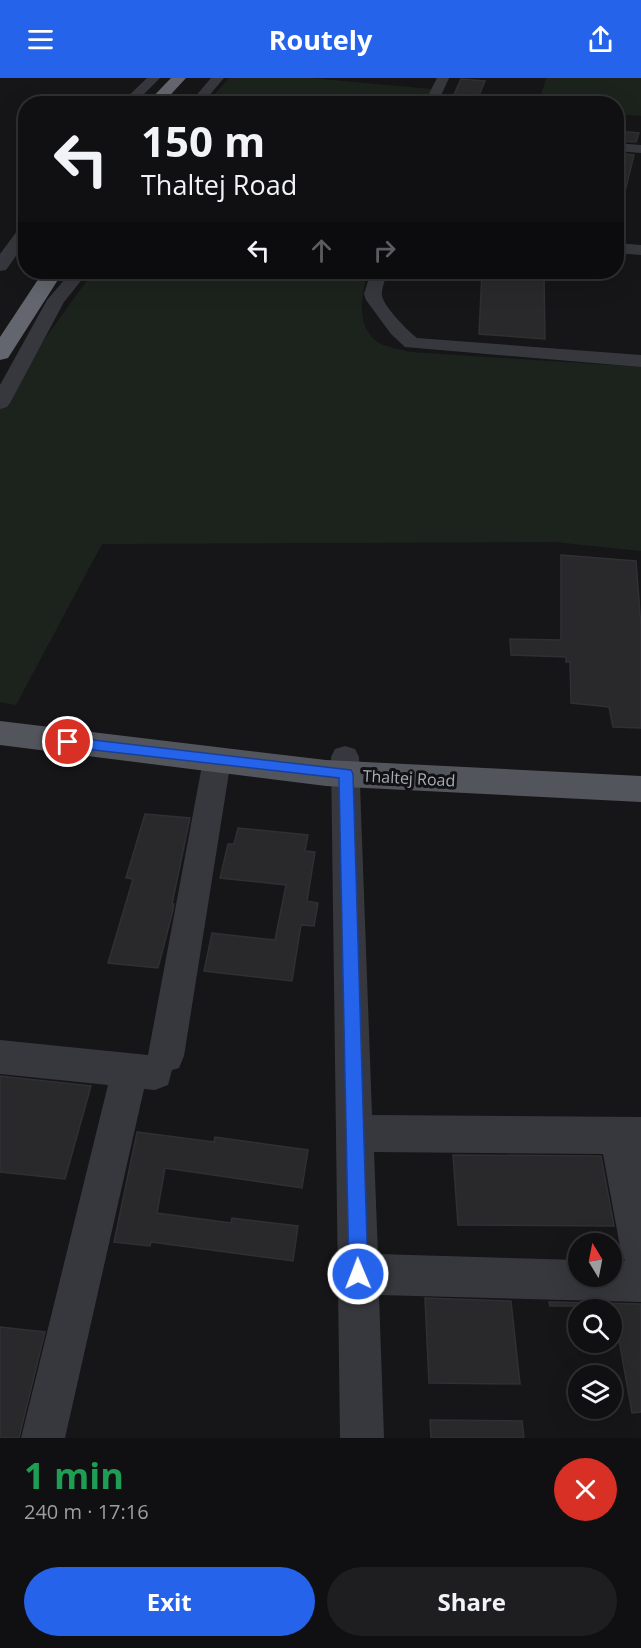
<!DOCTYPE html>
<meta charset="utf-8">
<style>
body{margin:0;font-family:"Open Sans",sans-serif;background:#1e1e20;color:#f1f3f6;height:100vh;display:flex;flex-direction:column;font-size:22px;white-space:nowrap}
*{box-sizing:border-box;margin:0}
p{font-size:20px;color:#9c9d9f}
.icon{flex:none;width:33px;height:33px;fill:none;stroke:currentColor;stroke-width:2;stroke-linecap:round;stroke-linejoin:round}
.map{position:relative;height:1360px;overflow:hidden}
.side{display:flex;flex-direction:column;background:#101012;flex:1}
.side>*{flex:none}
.hud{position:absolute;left:18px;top:18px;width:606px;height:183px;border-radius:24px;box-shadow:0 6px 24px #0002,0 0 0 2px #303032;background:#101012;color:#f1f3f6;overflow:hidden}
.needle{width:39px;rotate:350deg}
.fabs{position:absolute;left:568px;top:1155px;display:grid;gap:12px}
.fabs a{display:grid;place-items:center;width:54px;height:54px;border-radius:50%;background:#101012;box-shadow:0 6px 24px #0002,0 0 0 2px #303032;font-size:30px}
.pin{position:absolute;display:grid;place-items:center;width:51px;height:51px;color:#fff;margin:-26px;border:3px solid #fff;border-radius:50%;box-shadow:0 2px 6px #0007}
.me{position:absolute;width:66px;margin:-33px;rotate:359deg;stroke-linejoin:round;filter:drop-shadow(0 0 4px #0008)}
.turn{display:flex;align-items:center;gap:21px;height:126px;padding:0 24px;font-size:27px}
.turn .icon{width:78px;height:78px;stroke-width:2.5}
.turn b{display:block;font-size:42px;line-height:51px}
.lanes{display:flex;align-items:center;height:57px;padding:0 24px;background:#0003;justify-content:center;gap:30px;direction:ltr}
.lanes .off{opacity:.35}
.round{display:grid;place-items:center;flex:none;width:63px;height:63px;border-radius:32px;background:#1e1e20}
.summary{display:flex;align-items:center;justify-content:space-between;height:102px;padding:0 24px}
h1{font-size:36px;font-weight:700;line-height:45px;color:#1e9e55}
.primary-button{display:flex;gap:12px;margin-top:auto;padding:12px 24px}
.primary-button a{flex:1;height:69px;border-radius:36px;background:#2563eb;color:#fff;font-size:24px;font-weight:700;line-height:69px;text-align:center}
.primary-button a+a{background:#1e1e20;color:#f1f3f6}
header{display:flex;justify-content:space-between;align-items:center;height:78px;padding:0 24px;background:#2563eb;color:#fff;font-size:27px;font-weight:700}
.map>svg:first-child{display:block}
.green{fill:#1c231d}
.building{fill:#29292c;stroke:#303034;stroke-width:1.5}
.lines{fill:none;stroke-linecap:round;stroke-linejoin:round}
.minor{fill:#37383d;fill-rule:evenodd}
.major{fill:#53555c;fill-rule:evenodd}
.highway{fill:#63666e;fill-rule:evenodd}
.route{fill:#2563eb;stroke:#184099;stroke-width:1.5}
.labels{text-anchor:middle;stroke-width:6;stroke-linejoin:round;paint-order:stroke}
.street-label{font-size:16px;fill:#a8adb8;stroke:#111113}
</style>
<header><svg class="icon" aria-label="menu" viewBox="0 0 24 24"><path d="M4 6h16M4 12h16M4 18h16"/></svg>Routely<svg class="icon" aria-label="share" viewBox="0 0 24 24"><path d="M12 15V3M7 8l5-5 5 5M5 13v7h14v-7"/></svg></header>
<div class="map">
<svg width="641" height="1360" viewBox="0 0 641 1360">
<rect width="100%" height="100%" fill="#161618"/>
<path class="green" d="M229,0H310L431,11L437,0H449L437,25L206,26Z
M546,0H641V38L617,36L616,26L539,25Z
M93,194H367C363,217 355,244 375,262C382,269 401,271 411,274L641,289V473L554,464L102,466L16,627L0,624V323Z"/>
<path class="building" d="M461,1L485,3L476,25L451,23Z
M616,53L639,55L636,64L616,63Z
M616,75L634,77L623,122L616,121Z
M482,194L544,196L545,261L479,256Z
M561,477L636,483L641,549V650L613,649L609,629L571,625L570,584H566V579L511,577L510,561L561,562Z
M145,736L190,740L172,826H174L172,836L158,890L108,885L133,801L126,800Z
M238,750L308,757L305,773L315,774L307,823L318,825L314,848L301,847L292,903L204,893L212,855L275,862L286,807L220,800L228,766H234Z
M0,998L91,1008L65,1101L0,1094Z
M137,1054L214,1064L215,1059L308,1072L302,1110L165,1090L157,1135L231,1145L232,1140L298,1148L293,1183L151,1164L150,1168L114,1164Z
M453,1077L601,1078L614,1148L458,1147Z
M425,1220L511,1223L520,1306L429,1305Z
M549,1224L641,1226V1334L632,1335L613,1228H550Z
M0,1249L45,1254L19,1360H0Z
M430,1342L522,1343L524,1360H431Z"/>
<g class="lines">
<path class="minor" d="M147,0H160L134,26H120Z
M211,0H224L202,26H189Z
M437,0H449L437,26H424Z
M616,65L641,67V75L616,73Z
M26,147V164L6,192L0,193V176L20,149Z
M616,165L641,167V177L616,175Z
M71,194H88L64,224L10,325L7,329L0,331V307L47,222Z
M371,194H387C386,200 381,211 382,218C385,230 407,252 417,260L641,277V289L405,269L391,256L366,222L364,216Z
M345,668L355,671L359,679L372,1037L641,1039V1224L379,1217L384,1360H340L331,679L335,671ZM374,1074L603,1076L621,1174L625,1183H612V1198H579V1182L378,1176Z
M217,671L227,674L231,682L184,978L179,990L172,992L168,1007L155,1012L144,1011L65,1360H21L108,1007L0,996V962L148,977L203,682L207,674Z"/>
<path class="major" d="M0,643L326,682L641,698V724L326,708L0,667Z"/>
<path class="highway" d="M171,0H186L162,26H146Z
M43,194H63L8,280L0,282V259Z"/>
</g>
<path class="route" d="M68,659L351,692L353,696L368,1196L365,1203L358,1206L351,1203L349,1196L339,700L68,669L62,664Z"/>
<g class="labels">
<g class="street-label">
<text transform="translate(409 700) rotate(3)" y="6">Thaltej Road</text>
</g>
</g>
</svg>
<div class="fabs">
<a><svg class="needle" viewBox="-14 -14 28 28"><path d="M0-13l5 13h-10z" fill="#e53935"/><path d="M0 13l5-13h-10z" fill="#9c9d9f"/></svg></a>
<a><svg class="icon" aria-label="search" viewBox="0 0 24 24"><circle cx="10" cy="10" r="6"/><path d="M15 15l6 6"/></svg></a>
<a><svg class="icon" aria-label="layers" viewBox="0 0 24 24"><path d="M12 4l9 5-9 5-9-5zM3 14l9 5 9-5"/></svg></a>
</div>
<div class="pin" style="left:68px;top:664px;background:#d93025"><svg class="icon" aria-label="arrive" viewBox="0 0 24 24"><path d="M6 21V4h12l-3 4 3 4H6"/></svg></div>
<svg class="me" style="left:358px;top:1196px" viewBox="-20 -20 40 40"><circle r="17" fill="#2563eb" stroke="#fff" stroke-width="3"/><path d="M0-11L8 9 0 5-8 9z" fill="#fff"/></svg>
<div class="hud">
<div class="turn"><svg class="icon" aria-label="left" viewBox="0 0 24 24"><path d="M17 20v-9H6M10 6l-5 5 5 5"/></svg><div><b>150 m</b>Thaltej Road</div></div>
<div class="lanes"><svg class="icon" aria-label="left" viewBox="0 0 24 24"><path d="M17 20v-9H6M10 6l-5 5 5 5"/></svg><svg class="icon off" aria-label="ahead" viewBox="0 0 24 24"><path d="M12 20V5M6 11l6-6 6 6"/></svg><svg class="icon off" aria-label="right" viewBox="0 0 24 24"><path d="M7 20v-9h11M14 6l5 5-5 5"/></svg></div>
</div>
</div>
<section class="side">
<div class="summary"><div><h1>1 min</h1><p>240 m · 17:16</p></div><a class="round" style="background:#d93025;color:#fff"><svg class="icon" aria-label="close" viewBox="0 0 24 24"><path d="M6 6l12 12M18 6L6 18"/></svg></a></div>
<div class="primary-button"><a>Exit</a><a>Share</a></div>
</section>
